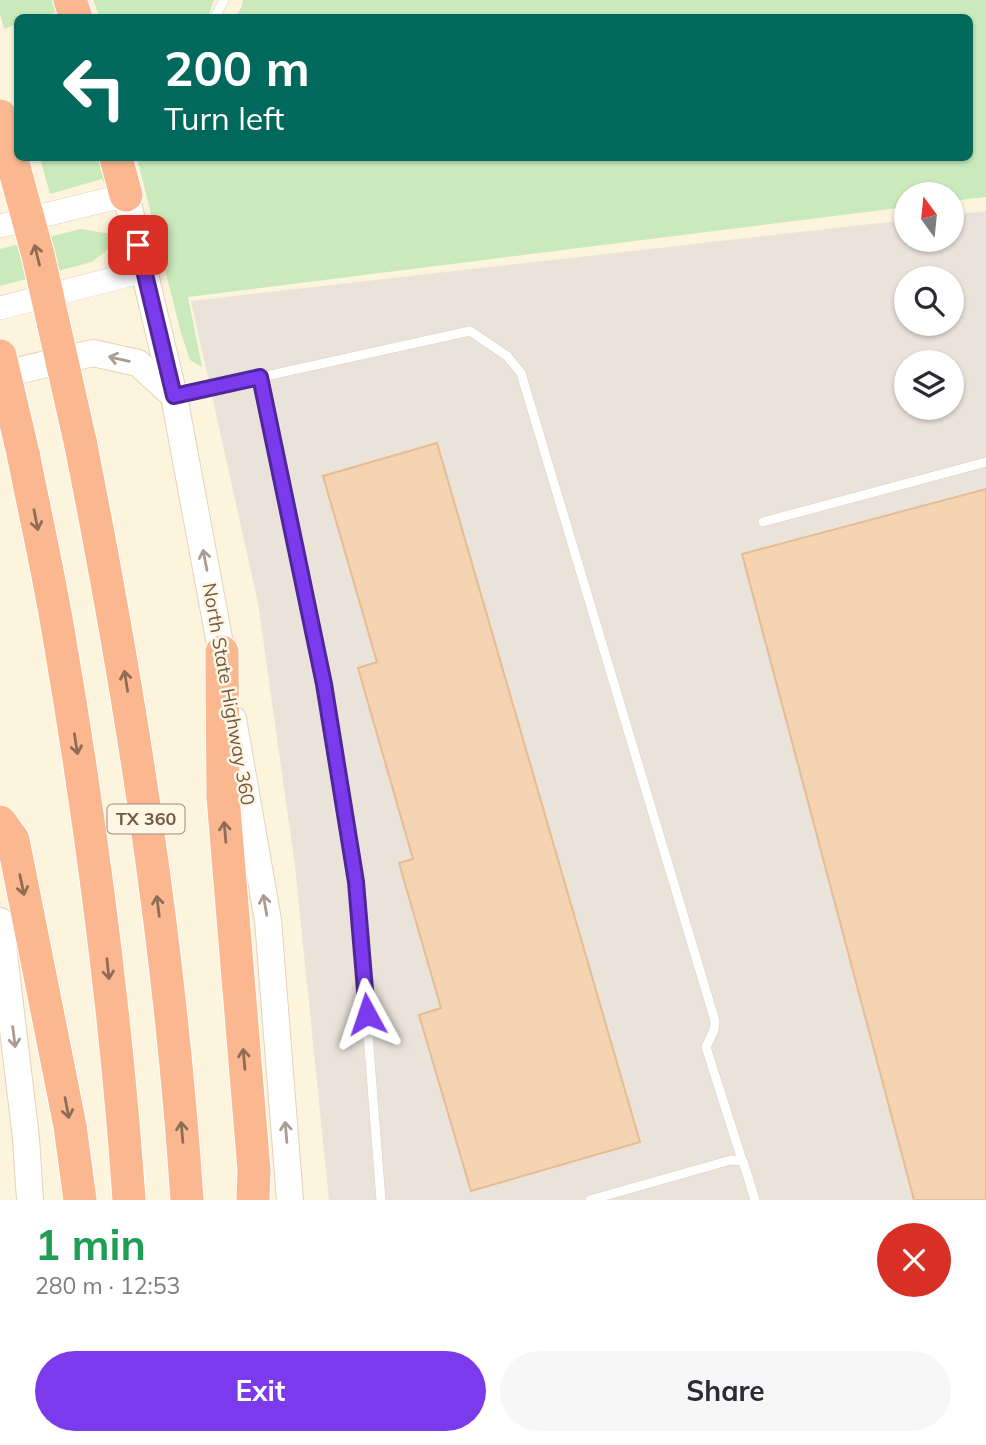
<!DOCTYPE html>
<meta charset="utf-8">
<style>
body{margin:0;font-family:Mulish,sans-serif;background:#f7f7f7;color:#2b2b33;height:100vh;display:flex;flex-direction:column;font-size:26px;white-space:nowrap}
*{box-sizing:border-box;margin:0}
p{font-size:23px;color:#7c7c81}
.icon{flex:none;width:38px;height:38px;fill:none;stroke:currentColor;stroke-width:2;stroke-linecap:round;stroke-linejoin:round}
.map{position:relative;height:1200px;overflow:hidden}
.sheet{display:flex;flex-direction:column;background:#fff;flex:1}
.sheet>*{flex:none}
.banner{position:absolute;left:14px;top:14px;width:959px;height:147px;border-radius:10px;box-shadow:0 2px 5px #0004;background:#00695c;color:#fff;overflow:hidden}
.needle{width:46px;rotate:345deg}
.fabs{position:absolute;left:894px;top:182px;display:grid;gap:14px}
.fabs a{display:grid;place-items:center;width:70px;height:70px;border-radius:50%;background:#fff;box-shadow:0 2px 5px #0004;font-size:35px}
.pin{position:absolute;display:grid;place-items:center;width:60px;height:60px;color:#fff;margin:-30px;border-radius:14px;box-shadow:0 4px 10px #0006}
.me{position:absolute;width:77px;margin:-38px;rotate:355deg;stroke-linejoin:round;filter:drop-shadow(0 0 5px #0008)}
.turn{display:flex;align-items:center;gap:24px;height:147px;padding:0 35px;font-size:32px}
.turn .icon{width:91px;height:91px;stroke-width:2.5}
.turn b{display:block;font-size:49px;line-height:60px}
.round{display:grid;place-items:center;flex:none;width:74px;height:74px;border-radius:37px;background:#f7f7f7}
.headline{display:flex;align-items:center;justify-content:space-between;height:119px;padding:0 35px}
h1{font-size:42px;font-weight:700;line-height:52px;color:#1e9e55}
.action{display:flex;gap:14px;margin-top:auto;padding:14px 35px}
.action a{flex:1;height:80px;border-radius:42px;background:#7c3aed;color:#fff;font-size:28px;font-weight:700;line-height:80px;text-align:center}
.action a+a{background:#f7f7f7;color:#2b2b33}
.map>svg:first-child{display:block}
.industrial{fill:#eae3da;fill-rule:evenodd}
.green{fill:#caeabc}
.building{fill:#f4d4b3;stroke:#e7bc93;stroke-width:2}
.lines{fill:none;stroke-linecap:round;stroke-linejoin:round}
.service-casing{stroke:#e1d0b9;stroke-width:10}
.tertiary-casing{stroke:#e1d0b9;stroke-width:24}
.secondary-casing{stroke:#e6d2b7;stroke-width:28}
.motorway-casing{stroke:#fff;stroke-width:35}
.service{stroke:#fff;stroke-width:9}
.tertiary{stroke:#fff;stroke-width:23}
.secondary{stroke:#fff;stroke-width:26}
.motorway{stroke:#fbb790;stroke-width:33}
.motorway-bridge-casing{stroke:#fff;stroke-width:35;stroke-linecap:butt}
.motorway-bridge{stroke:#fbb790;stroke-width:33}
.oneway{stroke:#8e6d54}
.oneway2{stroke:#ab9c8f}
.route-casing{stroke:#51269a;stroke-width:18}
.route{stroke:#7c3aed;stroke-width:12}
.labels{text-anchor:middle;stroke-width:5;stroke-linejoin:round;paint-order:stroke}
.shield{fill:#fff7e4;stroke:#9d8975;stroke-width:2}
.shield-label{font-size:18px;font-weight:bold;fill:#735a45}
.street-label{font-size:19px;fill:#735a45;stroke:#fff7e4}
</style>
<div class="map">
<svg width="986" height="1200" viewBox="0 0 986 1200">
<rect width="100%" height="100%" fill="#fdf4dd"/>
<path class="industrial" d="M986,211V1200H329L295,866L258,603L191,301L906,220V240H952V215ZM906,278H952V324H906ZM906,362H952V408H906Z"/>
<path class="green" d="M0,0H53L57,12L39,17L18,18L17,24L4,29L0,14Z
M93,0H214L208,17L100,18Z
M243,0H986V197L952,201V194H906V207L188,297L202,367L190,360L181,333L137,158H970V18L235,17L241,8Z
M40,158H105L110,176L106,186L102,179L50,194Z
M81,229L111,234L117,239L115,244L92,262L0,286V249Z"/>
<path class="building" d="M437,443L640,1142L471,1191L419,1015L441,1008L399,863L413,859L358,668L377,662L323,476Z
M986,489V1200H914L742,554Z"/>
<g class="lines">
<g class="service-casing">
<path id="service" d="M214,18L224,0
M260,377L324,684L356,882L381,1200
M175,396L470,331L507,356L521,373L715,1021L714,1030L706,1047L742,1160
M763,522L986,462
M590,1200L731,1160L743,1161L755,1200"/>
</g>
<g class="tertiary-casing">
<path id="tertiary" d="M0,226L126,195
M0,308L144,271"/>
</g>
<g class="secondary-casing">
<path id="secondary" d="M126,195L174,396L225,671
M0,375L93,353L138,363L174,396
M233,719L268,920L290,1200
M0,921L26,1138L30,1200"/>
</g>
<g class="motorway-casing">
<path id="motorway" d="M70,0L76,18
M116,158L126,195
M80,441C130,692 170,944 187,1200
M23,453C35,514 49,575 59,636C91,823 116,1011 129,1200
M222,652L223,797L254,1170L253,1200
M0,822L13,840L70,1126L80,1200"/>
</g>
<use href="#service" class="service"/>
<use href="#tertiary" class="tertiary"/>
<use href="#secondary" class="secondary"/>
<use href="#motorway" class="motorway"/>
<g class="motorway-bridge-casing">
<path id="motorway-bridge" d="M0,116L38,255L80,441
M0,356L23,453"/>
</g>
<use href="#motorway-bridge" class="motorway-bridge"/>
</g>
<defs><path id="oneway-shaft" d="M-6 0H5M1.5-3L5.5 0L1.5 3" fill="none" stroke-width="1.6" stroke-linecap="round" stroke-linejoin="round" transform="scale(1.75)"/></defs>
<g class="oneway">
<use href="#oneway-shaft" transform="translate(37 255) rotate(-104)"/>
<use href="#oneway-shaft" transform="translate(36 520) rotate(79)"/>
<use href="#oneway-shaft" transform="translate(126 681) rotate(-99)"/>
<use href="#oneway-shaft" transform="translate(76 744) rotate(81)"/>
<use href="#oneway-shaft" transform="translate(225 832) rotate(-95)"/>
<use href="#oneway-shaft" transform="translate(22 885) rotate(78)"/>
<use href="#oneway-shaft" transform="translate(158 906) rotate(-97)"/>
<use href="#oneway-shaft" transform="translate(108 969) rotate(84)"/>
<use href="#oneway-shaft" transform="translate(244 1059) rotate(-95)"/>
<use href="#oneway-shaft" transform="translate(67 1108) rotate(79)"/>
<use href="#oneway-shaft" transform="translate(182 1132) rotate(-95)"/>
</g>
<g class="oneway2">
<use href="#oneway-shaft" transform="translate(119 359) rotate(-167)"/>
<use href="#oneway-shaft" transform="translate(205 560) rotate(-101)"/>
<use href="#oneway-shaft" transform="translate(265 905) rotate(-100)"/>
<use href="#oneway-shaft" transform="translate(14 1037) rotate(83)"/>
<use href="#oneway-shaft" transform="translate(286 1132) rotate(-95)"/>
</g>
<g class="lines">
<g class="route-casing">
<path id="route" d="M138,245L174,396L260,377L324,684L356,882L367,1014"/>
</g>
<use href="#route" class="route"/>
</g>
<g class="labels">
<rect class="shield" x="107.5" y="804.5" width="77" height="29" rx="5"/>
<g class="shield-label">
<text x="146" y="825">TX 360</text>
</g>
<g class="street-label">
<text transform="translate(229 694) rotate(80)" y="7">North State Highway 360</text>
</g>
</g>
</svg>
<div class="fabs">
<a><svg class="needle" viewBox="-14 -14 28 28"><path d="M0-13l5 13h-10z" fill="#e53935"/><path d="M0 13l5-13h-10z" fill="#7c7c81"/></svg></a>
<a><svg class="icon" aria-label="search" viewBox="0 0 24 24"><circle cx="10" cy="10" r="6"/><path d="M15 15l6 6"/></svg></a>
<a><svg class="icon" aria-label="layers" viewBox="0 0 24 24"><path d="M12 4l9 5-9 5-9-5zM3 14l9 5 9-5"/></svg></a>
</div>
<div class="pin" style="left:138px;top:245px;background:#d93025"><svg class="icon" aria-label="arrive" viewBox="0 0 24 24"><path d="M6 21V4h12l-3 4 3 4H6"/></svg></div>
<svg class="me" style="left:367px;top:1014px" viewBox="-20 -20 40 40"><path d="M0-17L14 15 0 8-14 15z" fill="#7c3aed" stroke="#fff" stroke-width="4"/></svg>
<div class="banner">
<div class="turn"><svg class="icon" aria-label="left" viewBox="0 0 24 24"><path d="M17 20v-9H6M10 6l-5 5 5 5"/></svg><div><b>200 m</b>Turn left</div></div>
</div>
</div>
<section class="sheet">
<div class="headline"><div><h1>1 min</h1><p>280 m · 12:53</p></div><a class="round" style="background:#d93025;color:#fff"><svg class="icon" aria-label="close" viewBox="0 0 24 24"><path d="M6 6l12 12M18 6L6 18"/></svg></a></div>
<div class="action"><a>Exit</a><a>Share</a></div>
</section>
